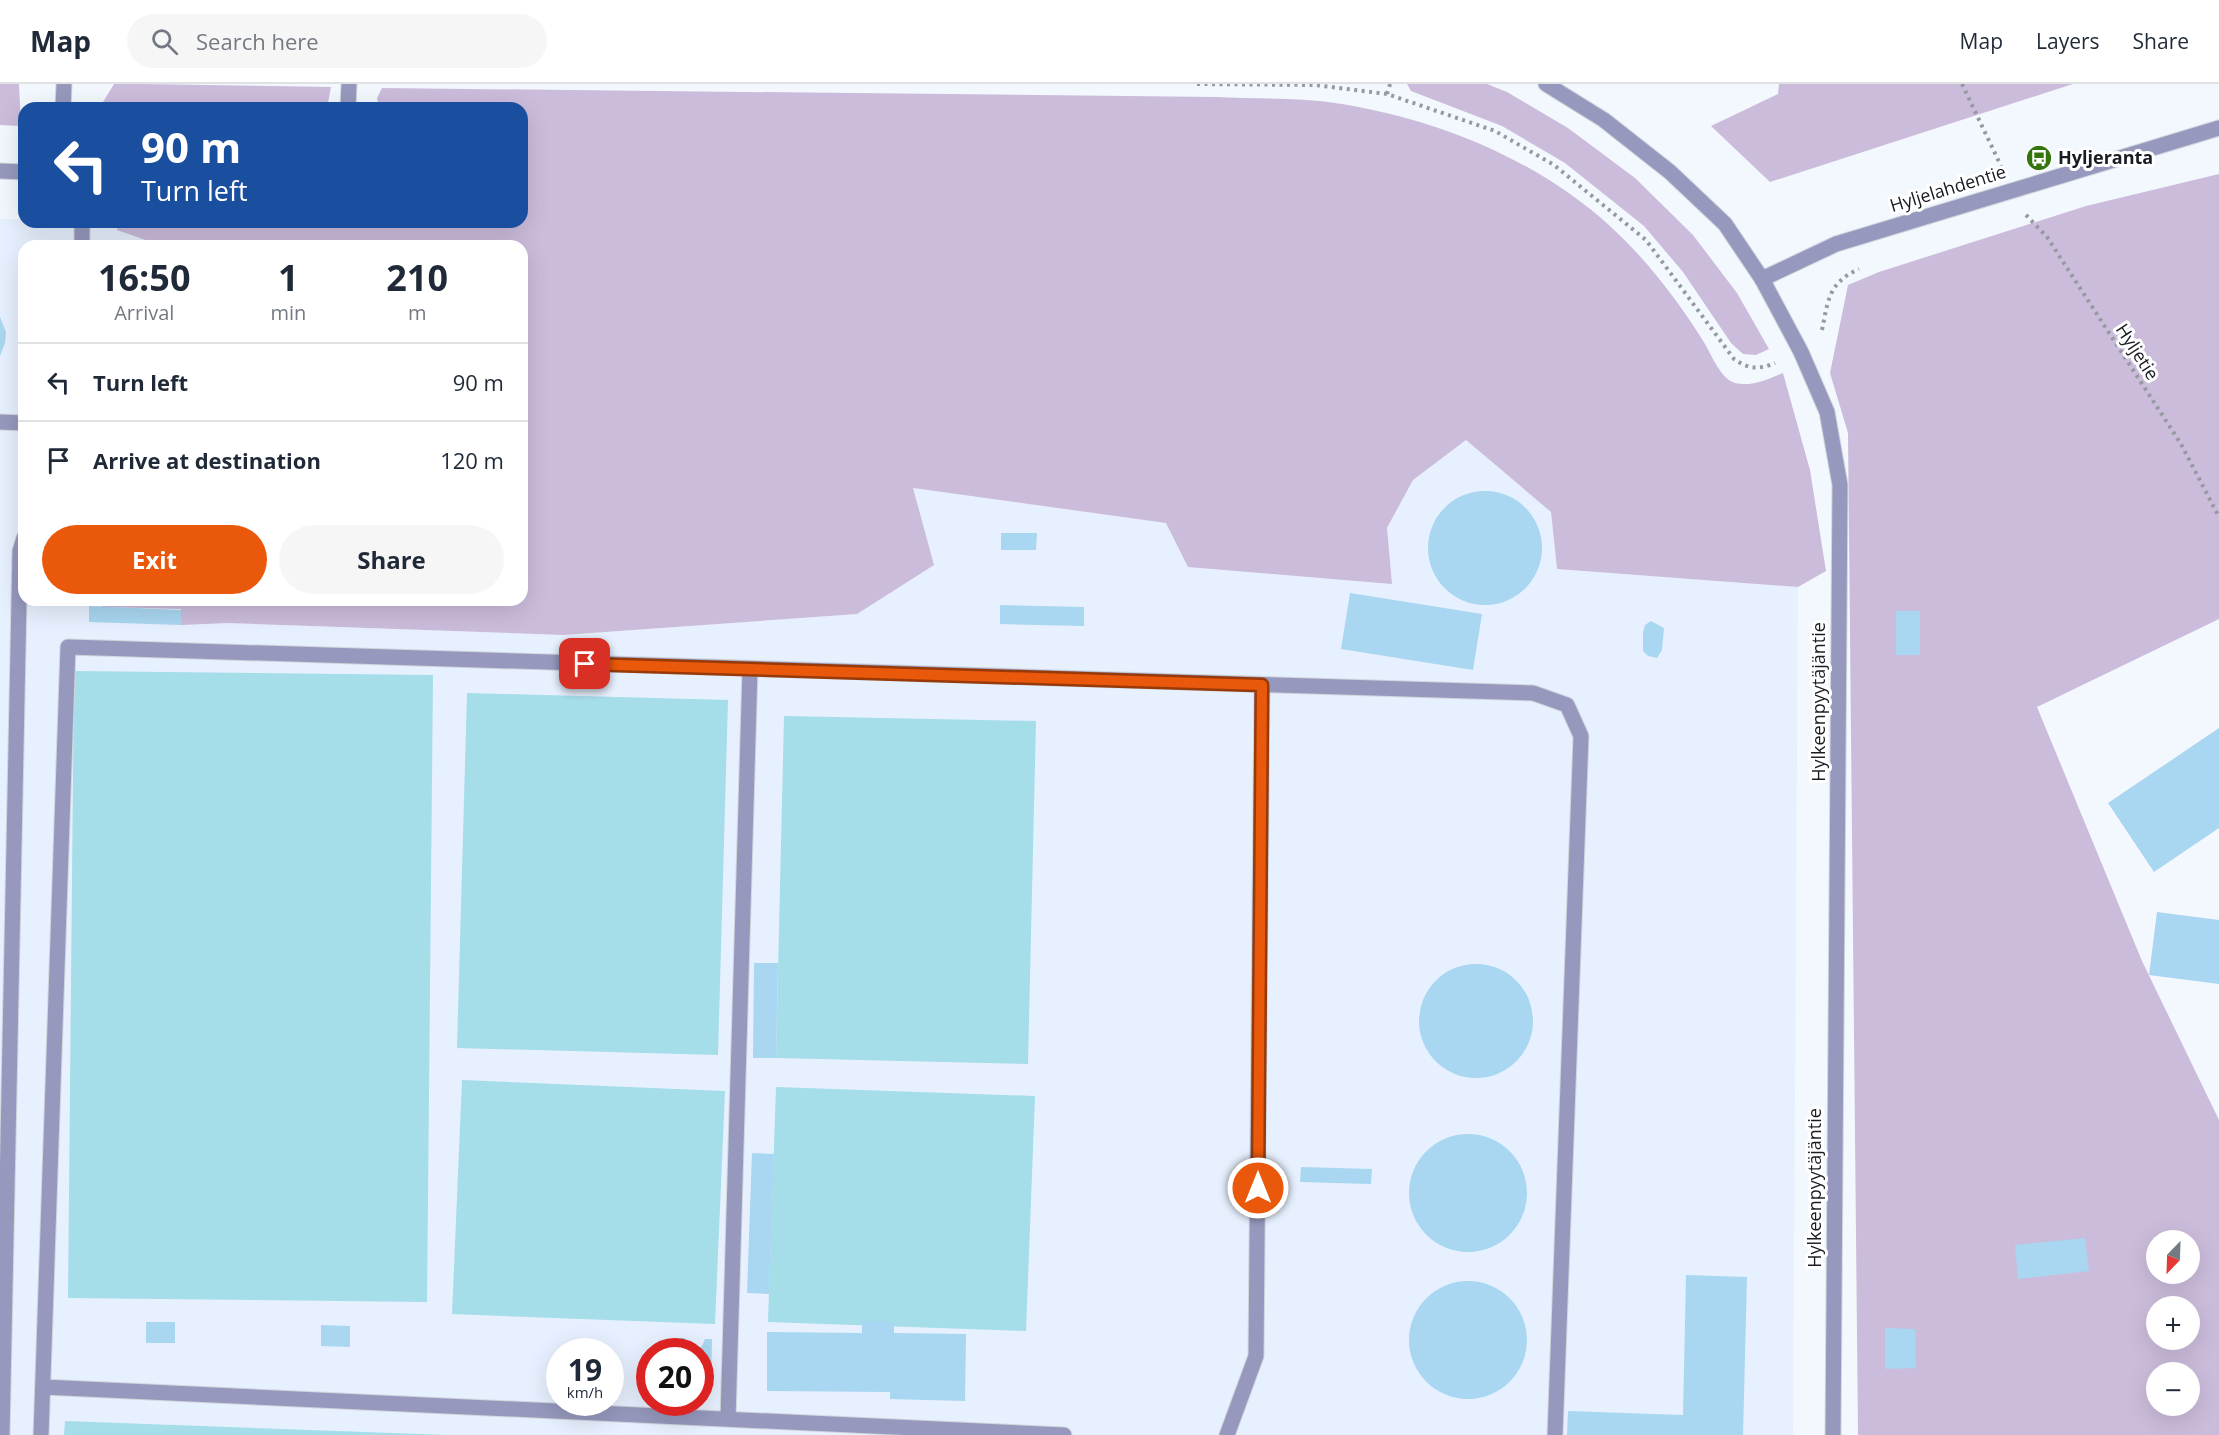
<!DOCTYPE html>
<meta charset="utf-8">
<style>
body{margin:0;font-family:"Open Sans",sans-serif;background:#f6f6f7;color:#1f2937;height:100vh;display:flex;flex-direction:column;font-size:22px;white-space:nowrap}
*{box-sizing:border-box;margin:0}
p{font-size:20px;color:#747a83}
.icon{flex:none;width:33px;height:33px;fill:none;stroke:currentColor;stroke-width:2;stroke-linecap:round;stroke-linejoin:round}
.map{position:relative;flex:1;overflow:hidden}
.details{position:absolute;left:18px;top:156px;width:510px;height:366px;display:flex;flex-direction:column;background:#fff;border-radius:18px;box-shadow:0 6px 24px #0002}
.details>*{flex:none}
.top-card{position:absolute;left:18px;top:18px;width:510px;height:126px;border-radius:18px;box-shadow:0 6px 24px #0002;background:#1a4fa0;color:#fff;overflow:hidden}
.needle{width:39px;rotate:203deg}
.fabs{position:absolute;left:2146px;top:1146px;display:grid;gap:12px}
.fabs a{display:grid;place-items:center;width:54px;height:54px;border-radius:50%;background:#fff;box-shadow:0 6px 24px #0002;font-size:30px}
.speed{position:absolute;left:546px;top:1254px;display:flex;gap:12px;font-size:30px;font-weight:700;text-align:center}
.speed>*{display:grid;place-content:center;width:78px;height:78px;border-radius:50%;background:#fff;box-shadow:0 6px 24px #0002;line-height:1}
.speed small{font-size:15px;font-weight:400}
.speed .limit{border:9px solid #d22;background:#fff;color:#111}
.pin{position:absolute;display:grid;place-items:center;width:51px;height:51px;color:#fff;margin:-26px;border-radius:12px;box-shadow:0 3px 9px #0006}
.me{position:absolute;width:66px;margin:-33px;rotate:0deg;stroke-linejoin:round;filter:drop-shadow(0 0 4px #0008)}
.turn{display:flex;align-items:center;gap:21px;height:126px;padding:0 24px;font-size:27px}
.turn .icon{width:78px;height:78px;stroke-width:2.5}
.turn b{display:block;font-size:42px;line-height:51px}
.eta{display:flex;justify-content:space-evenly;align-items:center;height:102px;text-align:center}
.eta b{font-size:36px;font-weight:700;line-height:42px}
.cta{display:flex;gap:12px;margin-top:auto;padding:12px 24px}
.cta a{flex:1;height:69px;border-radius:36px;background:#ea580c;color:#fff;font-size:24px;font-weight:700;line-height:69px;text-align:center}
.cta a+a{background:#f6f6f7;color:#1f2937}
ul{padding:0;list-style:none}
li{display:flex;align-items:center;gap:18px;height:78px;padding:0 24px;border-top:2px solid #e0e1e3}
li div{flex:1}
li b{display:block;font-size:22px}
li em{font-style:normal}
header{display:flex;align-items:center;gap:36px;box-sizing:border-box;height:84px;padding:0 30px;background:#fff;border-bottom:2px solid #e0e1e3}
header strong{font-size:28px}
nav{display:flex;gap:33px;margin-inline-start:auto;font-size:21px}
.search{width:420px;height:54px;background:#f6f6f7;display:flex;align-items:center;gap:15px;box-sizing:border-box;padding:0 21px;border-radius:33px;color:#747a83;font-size:22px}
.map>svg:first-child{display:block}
.built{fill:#e7f0fe;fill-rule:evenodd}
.green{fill:#cbbcdb;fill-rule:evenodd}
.water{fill:#a5dde8}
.building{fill:#a9d6f0}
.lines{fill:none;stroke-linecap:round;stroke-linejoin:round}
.service-casing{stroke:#d0d5db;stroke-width:17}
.minor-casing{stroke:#d0d5db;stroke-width:17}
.tertiary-casing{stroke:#d0d5db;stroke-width:17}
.path{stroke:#959aa0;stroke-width:4;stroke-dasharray:3 4.5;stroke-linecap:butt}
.service{stroke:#9698bd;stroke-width:15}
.minor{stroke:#9698bd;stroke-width:15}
.tertiary{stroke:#9698bd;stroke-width:15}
.route-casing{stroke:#983908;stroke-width:15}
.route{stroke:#ea580c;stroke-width:10}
.labels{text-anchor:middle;stroke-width:6;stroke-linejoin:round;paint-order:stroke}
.poi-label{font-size:18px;font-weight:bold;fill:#181c22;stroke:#fff;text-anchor:start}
.street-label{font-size:18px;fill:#181c22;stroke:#fff}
</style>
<header>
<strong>Map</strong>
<div class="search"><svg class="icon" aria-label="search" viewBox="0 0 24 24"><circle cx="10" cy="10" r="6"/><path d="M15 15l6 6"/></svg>Search here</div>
<nav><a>Map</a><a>Layers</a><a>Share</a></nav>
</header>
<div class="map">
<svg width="2219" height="1351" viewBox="0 0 2219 1351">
<rect width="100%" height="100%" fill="#f3f8fe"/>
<path class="built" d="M0,135H24V138H168L428,162H24V516H226L228,539L563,551L857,530L912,404L1167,439L1392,500L1387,445L1413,396L1466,356L1551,428L1557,485L1798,503L1793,1351H0ZM560,1268H610V1318H560ZM650,1268H700V1318H650Z"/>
<path class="green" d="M0,0H19L21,42L0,41Z
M114,0H143L331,3L327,24H103V18Z
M1407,0H1487L1507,8L1568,44L1635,94L1693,151L1737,209L1769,265L1756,271L1743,270L1731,259L1683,188L1644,142L1565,79L1502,42L1411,7Z
M1779,0H2073L1770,98L1711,42L1778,10Z
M382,4L1215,13C1256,15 1301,13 1342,20C1439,36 1538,76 1611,143C1647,176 1680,219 1705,260C1712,272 1721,295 1735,299C1752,303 1768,295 1783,289L1810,386L1826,487L1798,503L1557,485L1551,428L1466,356L1413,396L1387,444L1392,500L1188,483L1166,439L913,404L934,481L857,530L563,551L227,539L181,541V525L101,523V516H522V162L154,159L117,146L118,138H522V24H379L377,14Z
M2219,90V535L2037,623L2142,877L2219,1036V1351H1858L1848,349L1830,289L1848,201L1879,188L2086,122ZM2157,1156H2190V1190H2157ZM2157,1222H2190V1256H2157ZM2157,1288H2190V1322H2157Z"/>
<path class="water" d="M74,587L433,591L427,1218L68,1214Z
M467,609L728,616L718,971L457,964Z
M784,632L1036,637L1028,980L776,974Z
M462,996L725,1007L715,1240L452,1230Z
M776,1003L1035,1012L1026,1247L768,1238Z
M65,1337L448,1351H64Z"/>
<path class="building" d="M0,233L6,248L5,259L0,272Z
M1428 464a57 57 0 1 1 114 0a57 57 0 1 1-114 0Z
M1001,449H1037L1036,466H1001Z
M1350,509L1482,530L1473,586L1341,565Z
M1000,521L1084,523V542L1000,540Z
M89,522L181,526V541L89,538Z
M1896,527H1920V571H1896Z
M1651,537L1664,544L1662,566L1657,574L1648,572L1643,567V548L1645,541Z
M2219,644V744L2154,788L2108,719Z
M2157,828L2219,836V900L2149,891Z
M754,879H778L776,974H753Z
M1419 937a57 57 0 1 1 114 0a57 57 0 1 1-114 0Z
M1409 1109a59 59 0 1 1 118 0a59 59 0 1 1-118 0Z
M752,1069L774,1070L769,1210L747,1209Z
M1301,1083L1372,1085L1371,1100L1300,1098Z
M2085,1154L2089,1187L2018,1195L2015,1161Z
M1686,1191L1747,1193L1743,1351H1567L1568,1327L1683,1331Z
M1409 1256a59 59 0 1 1 118 0a59 59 0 1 1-118 0Z
M862,1237L894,1238V1249L966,1250L965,1317L890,1315V1308L767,1307V1248L862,1249Z
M146,1238H175V1259H146Z
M321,1241L350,1242V1263L321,1262Z
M1885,1244L1915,1245L1916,1284L1885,1285Z
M678,1254H685L687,1263L695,1266L702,1262L705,1255H712L711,1302H700V1268H677Z"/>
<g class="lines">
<g class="service-casing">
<path id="service" d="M63,24L64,0
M348,24L349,0
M0,87L24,88
M82,138V162
M0,338L24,339
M43,1303L1064,1351
M728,1335L750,585
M2,1351L20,467L24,454
M41,1351L68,563L1533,609L1567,621L1581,652L1555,1351
M1227,1351L1256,1272L1262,601"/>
</g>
<g class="minor-casing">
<path id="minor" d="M1546,0L1604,36L1670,88L1725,140L1762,195L1836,160L2219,44"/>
</g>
<g class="tertiary-casing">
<path id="tertiary" d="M1762,195L1801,268L1827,328L1840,401L1833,1351"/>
</g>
<path class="path" d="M1197,0L1315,1L1387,10L1495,47L1554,81L1646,156L1734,275C1748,285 1759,286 1775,279
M1962,0L2001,82
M1387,10L1390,0
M2026,131L2047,153L2181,360L2219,433
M1822,246C1828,216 1829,198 1859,185"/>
<use href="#service" class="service"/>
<use href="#minor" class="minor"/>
<use href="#tertiary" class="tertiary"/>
</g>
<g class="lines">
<g class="route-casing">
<path id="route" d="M585,580L1262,601L1258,1104"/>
</g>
<use href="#route" class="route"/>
</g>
<defs>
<g id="bus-disc" transform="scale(1.35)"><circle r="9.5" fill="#34740e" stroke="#fff"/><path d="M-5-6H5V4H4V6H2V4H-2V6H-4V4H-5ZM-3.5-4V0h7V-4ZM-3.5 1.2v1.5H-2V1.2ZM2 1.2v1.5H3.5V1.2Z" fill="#fff"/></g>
</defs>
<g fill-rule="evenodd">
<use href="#bus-disc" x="2039" y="74"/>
</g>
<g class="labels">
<g class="poi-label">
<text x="2058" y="80">Hyljeranta</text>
</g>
<g class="street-label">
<text transform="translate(1948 105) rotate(-17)" y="6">Hyljelahdentie</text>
<text transform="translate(2137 268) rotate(57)" y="6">Hyljetie</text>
<text transform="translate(1819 618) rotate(-90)" y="6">Hylkeenpyytäjäntie</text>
<text transform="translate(1815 1104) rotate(-90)" y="6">Hylkeenpyytäjäntie</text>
</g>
</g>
</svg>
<div class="fabs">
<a><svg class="needle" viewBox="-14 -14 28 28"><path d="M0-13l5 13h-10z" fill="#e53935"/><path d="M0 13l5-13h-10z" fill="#747a83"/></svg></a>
<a>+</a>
<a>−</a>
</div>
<div class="speed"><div>19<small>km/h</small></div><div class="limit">20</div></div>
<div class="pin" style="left:585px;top:580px;background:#d93025"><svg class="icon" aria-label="arrive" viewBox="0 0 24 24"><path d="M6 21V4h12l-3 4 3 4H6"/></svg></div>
<svg class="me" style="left:1258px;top:1104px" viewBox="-20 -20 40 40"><circle r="17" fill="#ea580c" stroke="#fff" stroke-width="3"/><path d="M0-11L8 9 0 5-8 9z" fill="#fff"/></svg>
<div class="top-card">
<div class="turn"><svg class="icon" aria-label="left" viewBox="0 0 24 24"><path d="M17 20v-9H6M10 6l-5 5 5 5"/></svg><div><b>90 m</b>Turn left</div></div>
</div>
<section class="details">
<div class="eta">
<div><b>16:50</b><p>Arrival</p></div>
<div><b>1</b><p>min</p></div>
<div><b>210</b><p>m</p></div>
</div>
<ul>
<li><svg class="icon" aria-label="left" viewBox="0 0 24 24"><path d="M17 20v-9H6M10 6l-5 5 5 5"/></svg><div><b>Turn left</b></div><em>90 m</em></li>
<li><svg class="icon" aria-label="arrive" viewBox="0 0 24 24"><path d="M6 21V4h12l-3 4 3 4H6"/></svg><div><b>Arrive at destination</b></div><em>120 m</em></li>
</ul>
<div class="cta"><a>Exit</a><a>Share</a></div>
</section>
</div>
